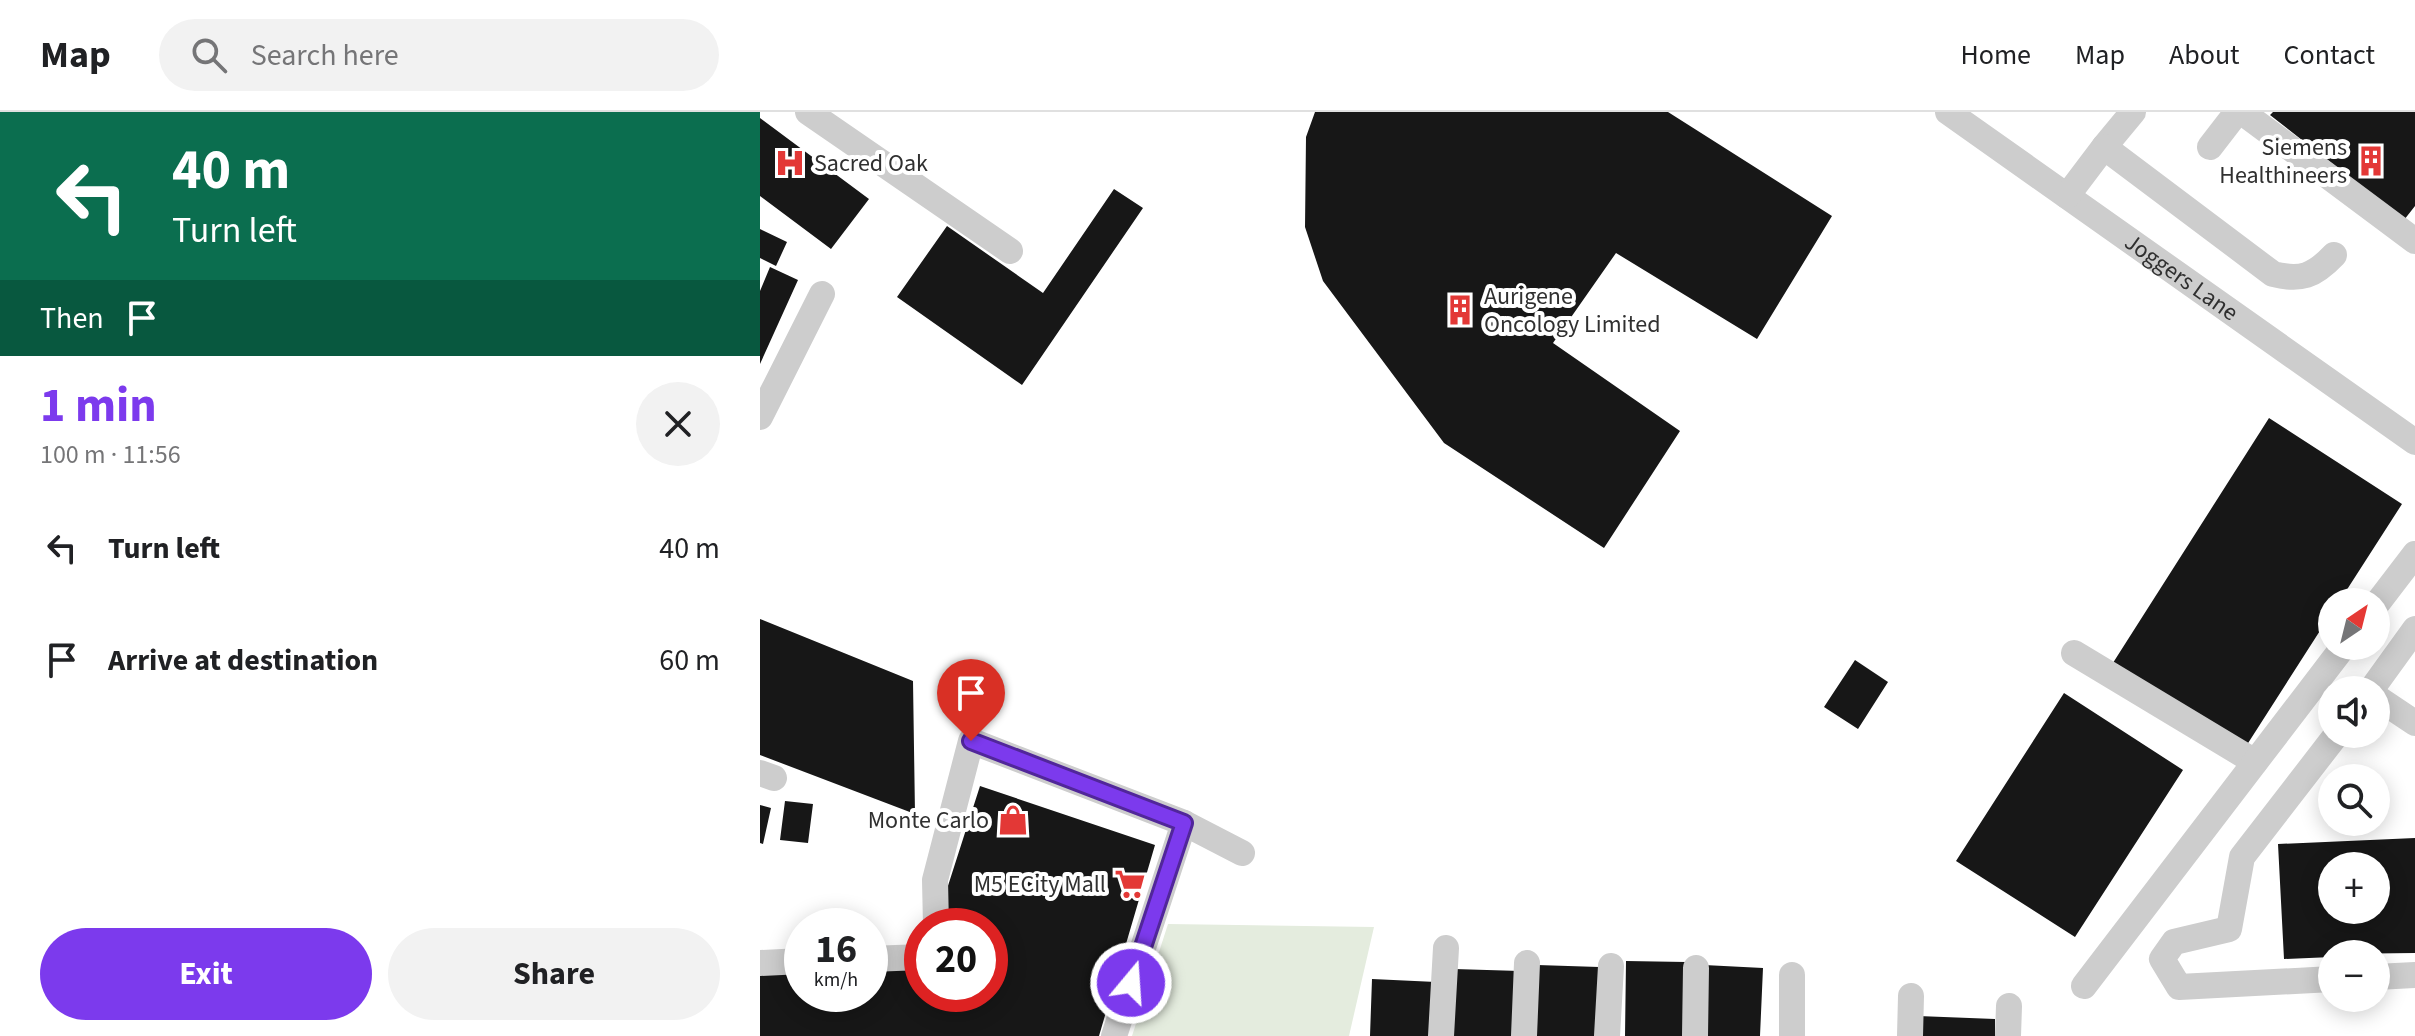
<!DOCTYPE html>
<meta charset="utf-8">
<style>
body{margin:0;font-family:"Source Sans 3",sans-serif;background:#f2f2f2;color:#202124;height:100vh;display:flex;flex-direction:column;font-size:30px;white-space:nowrap}
*{box-sizing:border-box;margin:0}
p{font-size:26px;color:#757577}
.icon{flex:none;width:44px;height:44px;fill:none;stroke:currentColor;stroke-width:2;stroke-linecap:round;stroke-linejoin:round}
.map{position:relative;flex:1;overflow:hidden}
.panel{display:flex;flex-direction:column;background:#fff;width:760px}
.panel>*{flex:none}
.hud{background:#0b6e4f;color:#fff;overflow:hidden}
.needle{width:52px;rotate:35deg}
.buttons{position:absolute;left:1558px;top:476px;display:grid;gap:16px}
.buttons a{display:grid;place-items:center;width:72px;height:72px;border-radius:50%;background:#fff;box-shadow:0 4px 20px #0003;font-size:40px}
.speed{position:absolute;left:24px;top:796px;display:flex;gap:16px;font-size:40px;font-weight:700;text-align:center}
.speed>*{display:grid;place-content:center;width:104px;height:104px;border-radius:50%;background:#fff;box-shadow:0 4px 20px #0003;line-height:1}
.speed small{font-size:20px;font-weight:400}
.speed .limit{border:12px solid #d22;background:#fff;color:#111}
.pin{position:absolute;display:grid;place-items:center;width:68px;height:68px;color:#fff;margin:-82px -34px;border-radius:50% 50% 50% 0;rotate:-45deg;box-shadow:0 0 8px #0007}
.pin .icon{rotate:45deg}
.me{position:absolute;width:88px;margin:-44px;rotate:18deg;stroke-linejoin:round;filter:drop-shadow(0 0 6px #0008)}
.turn{display:flex;align-items:center;gap:28px;height:168px;padding:0 40px;font-size:36px}
.turn .icon{width:104px;height:104px;stroke-width:2.5}
.turn b{display:block;font-size:56px;line-height:68px}
.then{display:flex;align-items:center;height:76px;padding:0 40px;background:#0003;gap:16px;font-size:30px}
.round{display:grid;place-items:center;flex:none;width:84px;height:84px;border-radius:42px;background:#f2f2f2}
.headline{display:flex;align-items:center;justify-content:space-between;height:136px;padding:0 40px}
h1{font-size:48px;font-weight:700;line-height:60px;color:#7c3aed}
.action{display:flex;gap:16px;margin-top:auto;padding:16px 40px}
.action a{flex:1;height:92px;border-radius:48px;background:#7c3aed;color:#fff;font-size:32px;font-weight:700;line-height:92px;text-align:center}
.action a+a{background:#f2f2f2;color:#202124}
ul{padding:0;list-style:none}
li{display:flex;align-items:center;gap:24px;height:112px;padding:0 40px}
li div{flex:1}
li b{display:block;font-size:30px}
li em{font-style:normal}
header{display:flex;align-items:center;gap:48px;box-sizing:border-box;height:112px;padding:0 40px;background:#fff;border-bottom:2px solid #e0e0e0}
header strong{font-size:38px}
nav{display:flex;gap:44px;margin-inline-start:auto;font-size:28px}
.search{width:560px;height:72px;background:#f2f2f2;display:flex;align-items:center;gap:20px;box-sizing:border-box;padding:0 28px;border-radius:44px;color:#757577;font-size:30px}
main{display:flex;flex:1;min-height:0}
.map>svg:first-child{display:block}
.green{fill:#e4ecde}
.building{fill:#171717;fill-rule:evenodd}
.lines{fill:none;stroke-linecap:round;stroke-linejoin:round}
.minor{stroke:#cdcdcd;stroke-width:26}
.route-casing{stroke:#51269a;stroke-width:20}
.route{stroke:#7c3aed;stroke-width:14}
.labels{text-anchor:middle;stroke-width:8;stroke-linejoin:round;paint-order:stroke}
.poi-label{font-size:24px;fill:#303030;stroke:#fff;text-anchor:end}
.street-label{font-size:24px;fill:#303030;stroke:#fff}
</style>
<header>
<strong>Map</strong>
<div class="search"><svg class="icon" aria-label="search" viewBox="0 0 24 24"><circle cx="10" cy="10" r="6"/><path d="M15 15l6 6"/></svg>Search here</div>
<nav><a>Home</a><a>Map</a><a>About</a><a>Contact</a></nav>
</header>
<main>
<section class="panel">
<div class="hud">
<div class="turn"><svg class="icon" aria-label="left" viewBox="0 0 24 24"><path d="M17 20v-9H6M10 6l-5 5 5 5"/></svg><div><b>40 m</b>Turn left</div></div>
<div class="then">Then<svg class="icon" aria-label="arrive" viewBox="0 0 24 24"><path d="M6 21V4h12l-3 4 3 4H6"/></svg></div>
</div>
<div class="headline"><div><h1>1 min</h1><p>100 m · 11:56</p></div><a class="round"><svg class="icon" aria-label="close" viewBox="0 0 24 24"><path d="M6 6l12 12M18 6L6 18"/></svg></a></div>
<ul>
<li><svg class="icon" aria-label="left" viewBox="0 0 24 24"><path d="M17 20v-9H6M10 6l-5 5 5 5"/></svg><div><b>Turn left</b></div><em>40 m</em></li>
<li><svg class="icon" aria-label="arrive" viewBox="0 0 24 24"><path d="M6 21V4h12l-3 4 3 4H6"/></svg><div><b>Arrive at destination</b></div><em>60 m</em></li>
</ul>
<div class="action"><a>Exit</a><a>Share</a></div>
</section>
<div class="map">
<svg width="1655" height="924" viewBox="0 0 1655 924">
<rect width="100%" height="100%" fill="#fff"/>
<path class="green" d="M408,812L614,815L589,924H372Z"/>
<path class="building" d="M555,0H908L1072,104L997,227L856,141L793,231L920,319L844,436L684,331L563,169L545,115L546,25Z
M1513,0H1655V94L1644,108L1510,3Z
M0,6L109,87L71,137L0,84Z
M354,77L383,96L262,273L137,185L187,114L283,181Z
M0,117L27,130L16,154L0,146Z
M10,155L38,168L0,252V179Z
M1509,306L1642,392L1579,490H1572V500L1483,639L1351,554Z
M0,507L153,569L155,702L0,643Z
M1095,548L1128,570L1098,617L1064,595Z
M1304,581L1423,658L1315,825L1196,749Z
M220,674L395,733L339,924H0V860L42,859V882H110V858L162,857V882H230V814H185L186,780Z
M25,689L53,692L48,731L20,728Z
M0,693L11,696L3,732L0,731Z
M1655,726V841L1572,842V845L1524,847L1518,732ZM1572,754H1616V798H1572Z
M866,849L926,850L925,924H865Z
M777,853L839,855L836,924H774Z
M944,853L1003,856L1000,924H941Z
M694,857L760,859L757,924H691Z
M612,867L676,870L673,924H610Z
M1158,904L1235,907V924H1157Z"/>
<g class="lines">
<g class="minor">
<path d="M48,0L250,139"/>
<path id="s1" d="M1188,0L1655,330"/>
<path d="M1482,0L1655,129"/>
<path d="M1344,35L1373,0"/>
<path d="M1450,35L1477,0"/>
<path d="M1307,84L1344,35L1513,162C1541,169 1554,164 1574,143"/>
<path d="M0,305L62,182"/>
<path d="M1616,493L1655,442"/>
<path d="M1314,541L1495,650"/>
<path d="M1611,578L1655,517"/>
<path d="M1616,585L1655,611"/>
<path d="M0,661L14,666"/>
<path d="M424,711L482,741"/>
<path d="M176,814L175,768L211,629L424,711L354,924"/>
<path d="M110,847L162,845"/>
<path d="M0,851L42,849"/>
<path d="M1032,863V924"/>
<path d="M1616,865L1655,863"/>
<path d="M1572,867L1419,875L1402,847L1414,830L1469,817L1482,745L1577,622"/>
<path d="M1324,874L1584,534"/>
<path d="M681,924L686,836"/>
<path d="M764,924L767,851"/>
<path d="M847,924L851,854"/>
<path d="M935,924L936,856"/>
<path d="M1150,924L1151,884"/>
<path d="M1248,924L1249,894"/>
</g>
</g>
<g class="lines">
<g class="route-casing">
<path id="route" d="M211,629L424,711L371,871"/>
</g>
<use href="#route" class="route"/>
</g>
<defs>
<g id="building-bare" transform="scale(2.4)"><path d="M-4-6H4V6H1V3H-1V6H-4ZM-2.5-4.3h1.7v1.8h-1.7ZM.8-4.3h1.7v1.8H.8ZM-2.5-1h1.7V.8h-1.7ZM.8-1h1.7V.8H.8Z" fill="#e33836" stroke="#fff" stroke-width="2.5" paint-order="stroke"/></g>
<g id="hospital-bare" transform="scale(2.4)"><path d="M-5-5h3v3.5h4V-5h3V5h-3V1.5h-4V5h-3Z" fill="#e33836" stroke="#fff" stroke-width="2.5" paint-order="stroke"/></g>
<g id="shop-bare" transform="scale(2.4)"><path d="M-5-2.5h2.3a2.7 3.5 0 0 1 5.4 0H5L5.5 6h-11ZM-1.5-2.5h3a1.5 2.3 0 0 0-3 0Z" fill="#e33836" stroke="#fff" stroke-width="2.5" paint-order="stroke"/></g>
<g id="supermarket-bare" transform="scale(2.4)"><path d="M-6-5.5h2.5l.6 2H6L4.5 2H-2.5L-4.4-4H-6ZM-1.5 3.2a1.3 1.3 0 1 0 .1 0ZM3 3.2a1.3 1.3 0 1 0 .1 0Z" fill="#e33836" stroke="#fff" stroke-width="2.5" paint-order="stroke"/></g>
</defs>
<g fill-rule="evenodd">
<use href="#building-bare" x="1611" y="49"/>
<use href="#hospital-bare" x="30" y="51"/>
<use href="#building-bare" x="700" y="198"/>
<use href="#shop-bare" x="253" y="708"/>
<use href="#supermarket-bare" x="370" y="772"/>
</g>
<g class="labels">
<g class="poi-label">
<text x="1587" y="43">Siemens<tspan x="1587" dy="28">Healthineers</tspan></text>
<text x="54" y="59" text-anchor="start">Sacred Oak</text>
<text x="724" y="192" text-anchor="start">Aurigene<tspan x="724" dy="28">Oncology Limited</tspan></text>
<text x="229" y="716">Monte Carlo</text>
<text x="346" y="780">M5 ECity Mall</text>
</g>
<g class="street-label">
<text dy="8" stroke="none"><textPath href="#s1" startOffset="286">Joggers Lane</textPath></text>
</g>
</g>
</svg>
<div class="buttons">
<a><svg class="needle" viewBox="-14 -14 28 28"><path d="M0-13l5 13h-10z" fill="#e53935"/><path d="M0 13l5-13h-10z" fill="#757577"/></svg></a>
<a><svg class="icon" aria-label="sound" viewBox="0 0 24 24"><path d="M4 9h4l5-4v14l-5-4H4zM17 9q2 3 0 6"/></svg></a>
<a><svg class="icon" aria-label="search" viewBox="0 0 24 24"><circle cx="10" cy="10" r="6"/><path d="M15 15l6 6"/></svg></a>
<a>+</a>
<a>−</a>
</div>
<div class="speed"><div>16<small>km/h</small></div><div class="limit">20</div></div>
<div class="pin" style="left:211px;top:629px;background:#d93025"><svg class="icon" aria-label="arrive" viewBox="0 0 24 24"><path d="M6 21V4h12l-3 4 3 4H6"/></svg></div>
<svg class="me" style="left:371px;top:871px" viewBox="-20 -20 40 40"><circle r="17" fill="#7c3aed" stroke="#fff" stroke-width="3"/><path d="M0-11L8 9 0 5-8 9z" fill="#fff"/></svg>
</div>
</main>
